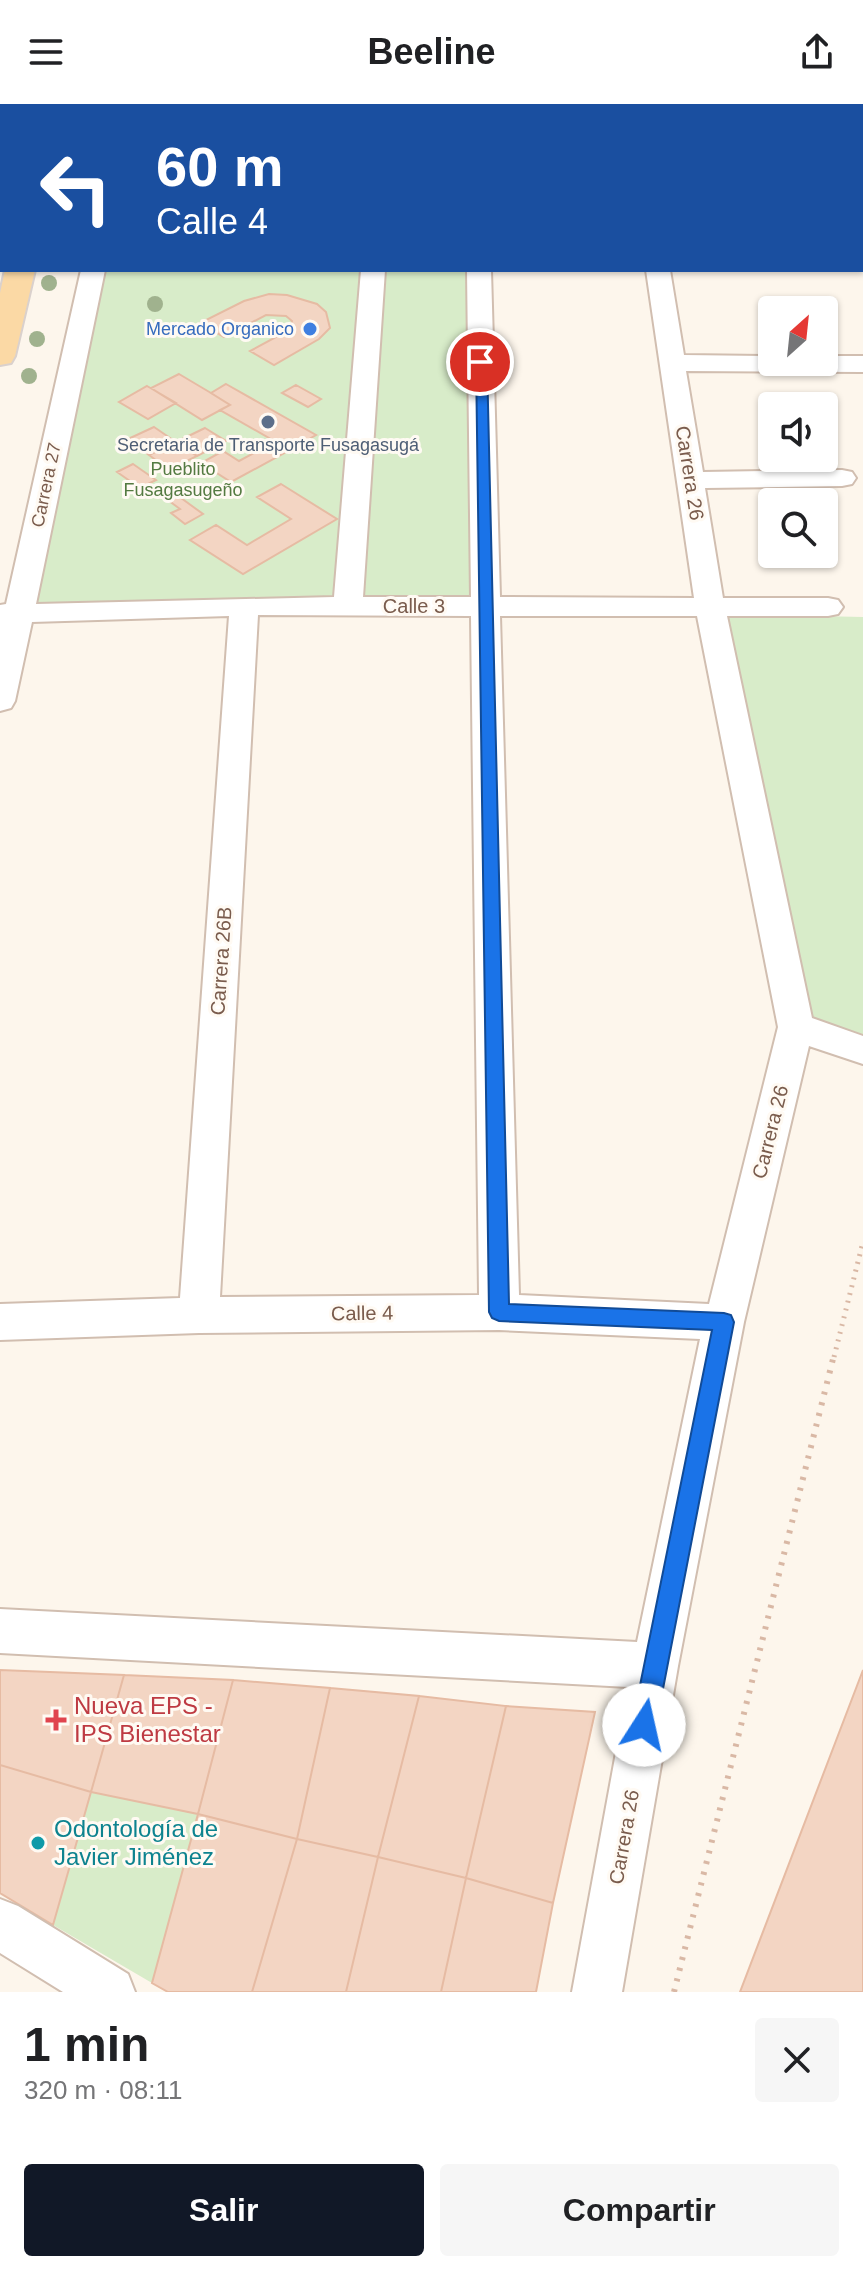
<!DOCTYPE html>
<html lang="es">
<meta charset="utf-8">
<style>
body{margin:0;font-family:Arial,sans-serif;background:#f6f6f6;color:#202124;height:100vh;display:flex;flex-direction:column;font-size:30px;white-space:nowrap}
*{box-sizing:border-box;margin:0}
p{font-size:26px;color:#757577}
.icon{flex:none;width:44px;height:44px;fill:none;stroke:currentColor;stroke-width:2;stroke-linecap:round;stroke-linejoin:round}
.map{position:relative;height:1888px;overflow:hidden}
.sheet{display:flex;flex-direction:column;background:#fff;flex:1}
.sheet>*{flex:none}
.guide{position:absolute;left:0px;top:0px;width:864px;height:168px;box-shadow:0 2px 6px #0004;background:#1a4fa0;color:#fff;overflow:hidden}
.needle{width:52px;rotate:27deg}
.buttons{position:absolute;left:758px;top:192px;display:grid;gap:16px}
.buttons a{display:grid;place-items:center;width:80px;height:80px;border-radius:8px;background:#fff;box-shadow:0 2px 6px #0004;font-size:40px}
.pin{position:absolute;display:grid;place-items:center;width:68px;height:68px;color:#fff;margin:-34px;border:4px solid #fff;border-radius:50%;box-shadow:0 2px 8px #0007}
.me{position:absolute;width:88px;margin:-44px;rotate:10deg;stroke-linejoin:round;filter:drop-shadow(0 0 6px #0008)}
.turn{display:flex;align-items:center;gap:28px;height:168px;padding:0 24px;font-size:36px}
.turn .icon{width:104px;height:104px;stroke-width:2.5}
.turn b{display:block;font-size:56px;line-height:68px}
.round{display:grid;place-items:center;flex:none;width:84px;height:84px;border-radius:8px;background:#f6f6f6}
.headline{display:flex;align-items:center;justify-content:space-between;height:136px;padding:0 24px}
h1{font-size:48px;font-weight:600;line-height:60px}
.primary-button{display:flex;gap:16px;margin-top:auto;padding:16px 24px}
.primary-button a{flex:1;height:92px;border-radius:8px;background:#111827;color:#fff;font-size:32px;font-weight:600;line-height:92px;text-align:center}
.primary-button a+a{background:#f6f6f6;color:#202124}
header{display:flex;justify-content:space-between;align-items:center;height:104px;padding:0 24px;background:#fff;font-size:36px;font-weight:600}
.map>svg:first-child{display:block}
.green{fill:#d8ecc9}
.building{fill:#f3d5c3;stroke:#e6bba3;stroke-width:2}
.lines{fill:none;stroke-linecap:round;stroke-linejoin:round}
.minor-casing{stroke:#d1beb0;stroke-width:4}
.primary-casing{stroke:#dad1cd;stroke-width:4}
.path-far2{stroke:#d9b8a5;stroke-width:3;stroke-dasharray:1 4;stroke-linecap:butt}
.path-far1{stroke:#d9b8a5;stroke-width:5;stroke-dasharray:2 6;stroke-linecap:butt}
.path{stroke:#d9b8a5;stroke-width:6;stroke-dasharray:3 8;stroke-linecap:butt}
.minor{fill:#fff;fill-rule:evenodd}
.primary{fill:#fbd9a5;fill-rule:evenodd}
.tree{fill:#a0b28e}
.route{fill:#1a73e8;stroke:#114b97;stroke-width:2}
.shop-dot{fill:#3f7fe0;stroke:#fffaf3;stroke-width:3}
.service-dot{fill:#5c6f8a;stroke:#fffaf3;stroke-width:3}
.health-dot{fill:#e0444e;stroke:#fffaf3;stroke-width:3}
.culture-dot{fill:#0f9aa8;stroke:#fffaf3;stroke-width:3}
.labels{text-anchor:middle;stroke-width:6;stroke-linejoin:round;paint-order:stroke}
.far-shop-label{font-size:18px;fill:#366cbe;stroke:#fffaf3;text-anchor:end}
.far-service-label{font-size:18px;fill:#4e5e75;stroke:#fffaf3}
.far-park-label{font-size:18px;fill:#537a41;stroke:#fffaf3}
.far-street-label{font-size:18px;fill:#7a5c4d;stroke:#fffaf3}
.street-label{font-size:20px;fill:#7a5c4d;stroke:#fffaf3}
.near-health-label{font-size:24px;fill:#be3a42;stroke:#fffaf3;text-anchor:start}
.near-culture-label{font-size:24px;fill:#0d838f;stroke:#fffaf3;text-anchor:start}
</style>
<header><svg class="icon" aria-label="menu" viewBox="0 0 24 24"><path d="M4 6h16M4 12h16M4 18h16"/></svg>Beeline<svg class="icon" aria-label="share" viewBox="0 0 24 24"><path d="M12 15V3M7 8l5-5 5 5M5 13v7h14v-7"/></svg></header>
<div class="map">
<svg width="863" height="1888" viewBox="0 0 863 1888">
<rect width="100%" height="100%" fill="#fdf6ec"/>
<path class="green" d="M169,0H604L607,2H169Z
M104,166H468L470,493L245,494L34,500Z
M726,510L863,513V933L810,913Z
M91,1688L198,1710L152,1879L53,1821Z"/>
<path class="building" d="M269,190L287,191L317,200L326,208L330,224L319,235L274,261L250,247L289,226L292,217L286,212L266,211L224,233L200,219L244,197Z
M179,270L211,289L230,301L202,316L151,284Z
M226,280L316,331L290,346L220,306L230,301L211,289Z
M296,281L321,295L308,303L282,289Z
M147,282L176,299L148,315L119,298Z
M154,323L176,338L149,351L128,335Z
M205,324L226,337L197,352L176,338Z
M276,337L290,346L231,378L201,359L223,347L239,357Z
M176,338L197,352L169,366L149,351Z
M133,360L156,376L140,384L117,368Z
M281,380L337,415L243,470L190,436L216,421L247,441L291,415L257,393Z
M166,383L203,410L185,420L171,409L180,405L157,388Z
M0,1566L124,1571L91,1688L0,1661Z
M863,1566V1888H740Z
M124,1571L233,1576L198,1710L91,1688Z
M233,1576L330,1584L297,1735L198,1710Z
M330,1584L419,1592L378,1753L297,1735Z
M419,1592L506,1602L466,1774L378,1753Z
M506,1602L595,1608L553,1799L466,1774Z
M0,1661L91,1688L53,1821L0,1789Z
M198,1710L297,1735L252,1888H168L152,1879Z
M297,1735L378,1753L346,1888H252Z
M378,1753L466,1774L441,1888H346Z
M466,1774L553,1799L536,1888H441Z"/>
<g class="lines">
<g class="minor-casing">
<path id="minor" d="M148,0H170V2H148Z
M630,0H657L628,2Z
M862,146H863V160H862Z
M81,166H105L36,500L334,493L361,166H385L363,493H471L467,166H491L500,493L694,494L646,166H670L684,251L772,252V258H824V252H863V268L686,267L703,368L842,366L852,368L856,374L852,380L842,382L705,384L723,494H828L838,496L843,503L838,510L828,512H727L812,914L863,932V960L809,942L744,1218L678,1562L622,1888H572L628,1583L0,1549V1505L637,1538L700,1235L499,1226L199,1229L0,1236V1200L180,1194L229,512L32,518L15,597L11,604L0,607V501L6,500ZM258,511L471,512L479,1191L220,1193ZM500,512H697L778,923L709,1200L519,1191Z
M0,1795L18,1802L128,1870L135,1888H63L0,1849Z"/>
</g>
<g class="primary-casing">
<path id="primary" d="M46,0H72L45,2Z
M5,166H35L15,252L11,259L0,261V189Z"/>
</g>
<path class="path-far2" d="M429,0H438"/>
<path class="path-far1" d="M834,1253L863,1138"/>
<path class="path" d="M674,1888L834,1251"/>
<use href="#minor" class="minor"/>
<use href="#primary" class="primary"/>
</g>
<g class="tree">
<circle cx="49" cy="179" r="8"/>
<circle cx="155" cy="200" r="8"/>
<circle cx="37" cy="235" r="8"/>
<circle cx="29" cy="272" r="8"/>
</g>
<path class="route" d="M476,255L487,258L509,1200L724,1209L731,1211L734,1218L656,1621L653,1630L644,1633L636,1630L632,1621L712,1226L499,1217L492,1214L489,1208Z"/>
<circle class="shop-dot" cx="310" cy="225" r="8"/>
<circle class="service-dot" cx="268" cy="318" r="8"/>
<path class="health-dot" d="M52 1604h8v8h8v8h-8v8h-8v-8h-8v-8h8z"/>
<circle class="culture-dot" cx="38" cy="1739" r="8"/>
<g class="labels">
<g class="far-shop-label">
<text x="294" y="231">Mercado Organico</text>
</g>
<g class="far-service-label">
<text x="268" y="347">Secretaria de Transporte Fusagasugá</text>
</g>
<g class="far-park-label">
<text x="183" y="371">Pueblito<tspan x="183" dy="21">Fusagasugeño</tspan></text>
</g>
<g class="far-street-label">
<text transform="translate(46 381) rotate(-78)" y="6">Carrera 27</text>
</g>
<g class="street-label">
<text transform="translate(690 369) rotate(81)" y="7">Carrera 26</text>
<text x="414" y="509">Calle 3</text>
<text transform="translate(221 857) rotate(-86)" y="7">Carrera 26B</text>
<text transform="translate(770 1028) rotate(-76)" y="7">Carrera 26</text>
<text transform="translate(362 1209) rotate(-1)" y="7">Calle 4</text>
<text transform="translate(624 1733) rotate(-80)" y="7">Carrera 26</text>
</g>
<g class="near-health-label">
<text x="74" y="1610">Nueva EPS -<tspan x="74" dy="28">IPS Bienestar</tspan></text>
</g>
<g class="near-culture-label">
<text x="54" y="1733">Odontología de<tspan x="54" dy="28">Javier Jiménez</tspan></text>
</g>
</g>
</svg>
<div class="buttons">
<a><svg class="needle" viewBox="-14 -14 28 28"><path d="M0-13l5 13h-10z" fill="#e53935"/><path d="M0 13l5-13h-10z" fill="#757577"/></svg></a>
<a><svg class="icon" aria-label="sound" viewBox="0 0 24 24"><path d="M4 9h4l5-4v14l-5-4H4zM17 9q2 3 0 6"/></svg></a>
<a><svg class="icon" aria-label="search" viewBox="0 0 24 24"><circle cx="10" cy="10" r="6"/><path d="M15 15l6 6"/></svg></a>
</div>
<div class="pin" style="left:480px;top:258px;background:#d93025"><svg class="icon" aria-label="arrive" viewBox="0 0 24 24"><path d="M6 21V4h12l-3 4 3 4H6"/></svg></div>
<svg class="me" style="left:644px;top:1621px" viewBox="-20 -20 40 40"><circle r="19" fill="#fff"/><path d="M0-13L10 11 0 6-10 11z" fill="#1a73e8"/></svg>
<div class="guide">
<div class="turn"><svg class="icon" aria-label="left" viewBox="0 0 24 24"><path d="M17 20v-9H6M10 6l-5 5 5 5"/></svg><div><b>60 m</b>Calle 4</div></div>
</div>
</div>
<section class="sheet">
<div class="headline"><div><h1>1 min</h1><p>320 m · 08:11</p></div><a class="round"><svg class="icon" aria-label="close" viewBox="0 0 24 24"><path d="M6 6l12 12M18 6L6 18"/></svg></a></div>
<div class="primary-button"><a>Salir</a><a>Compartir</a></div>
</section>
